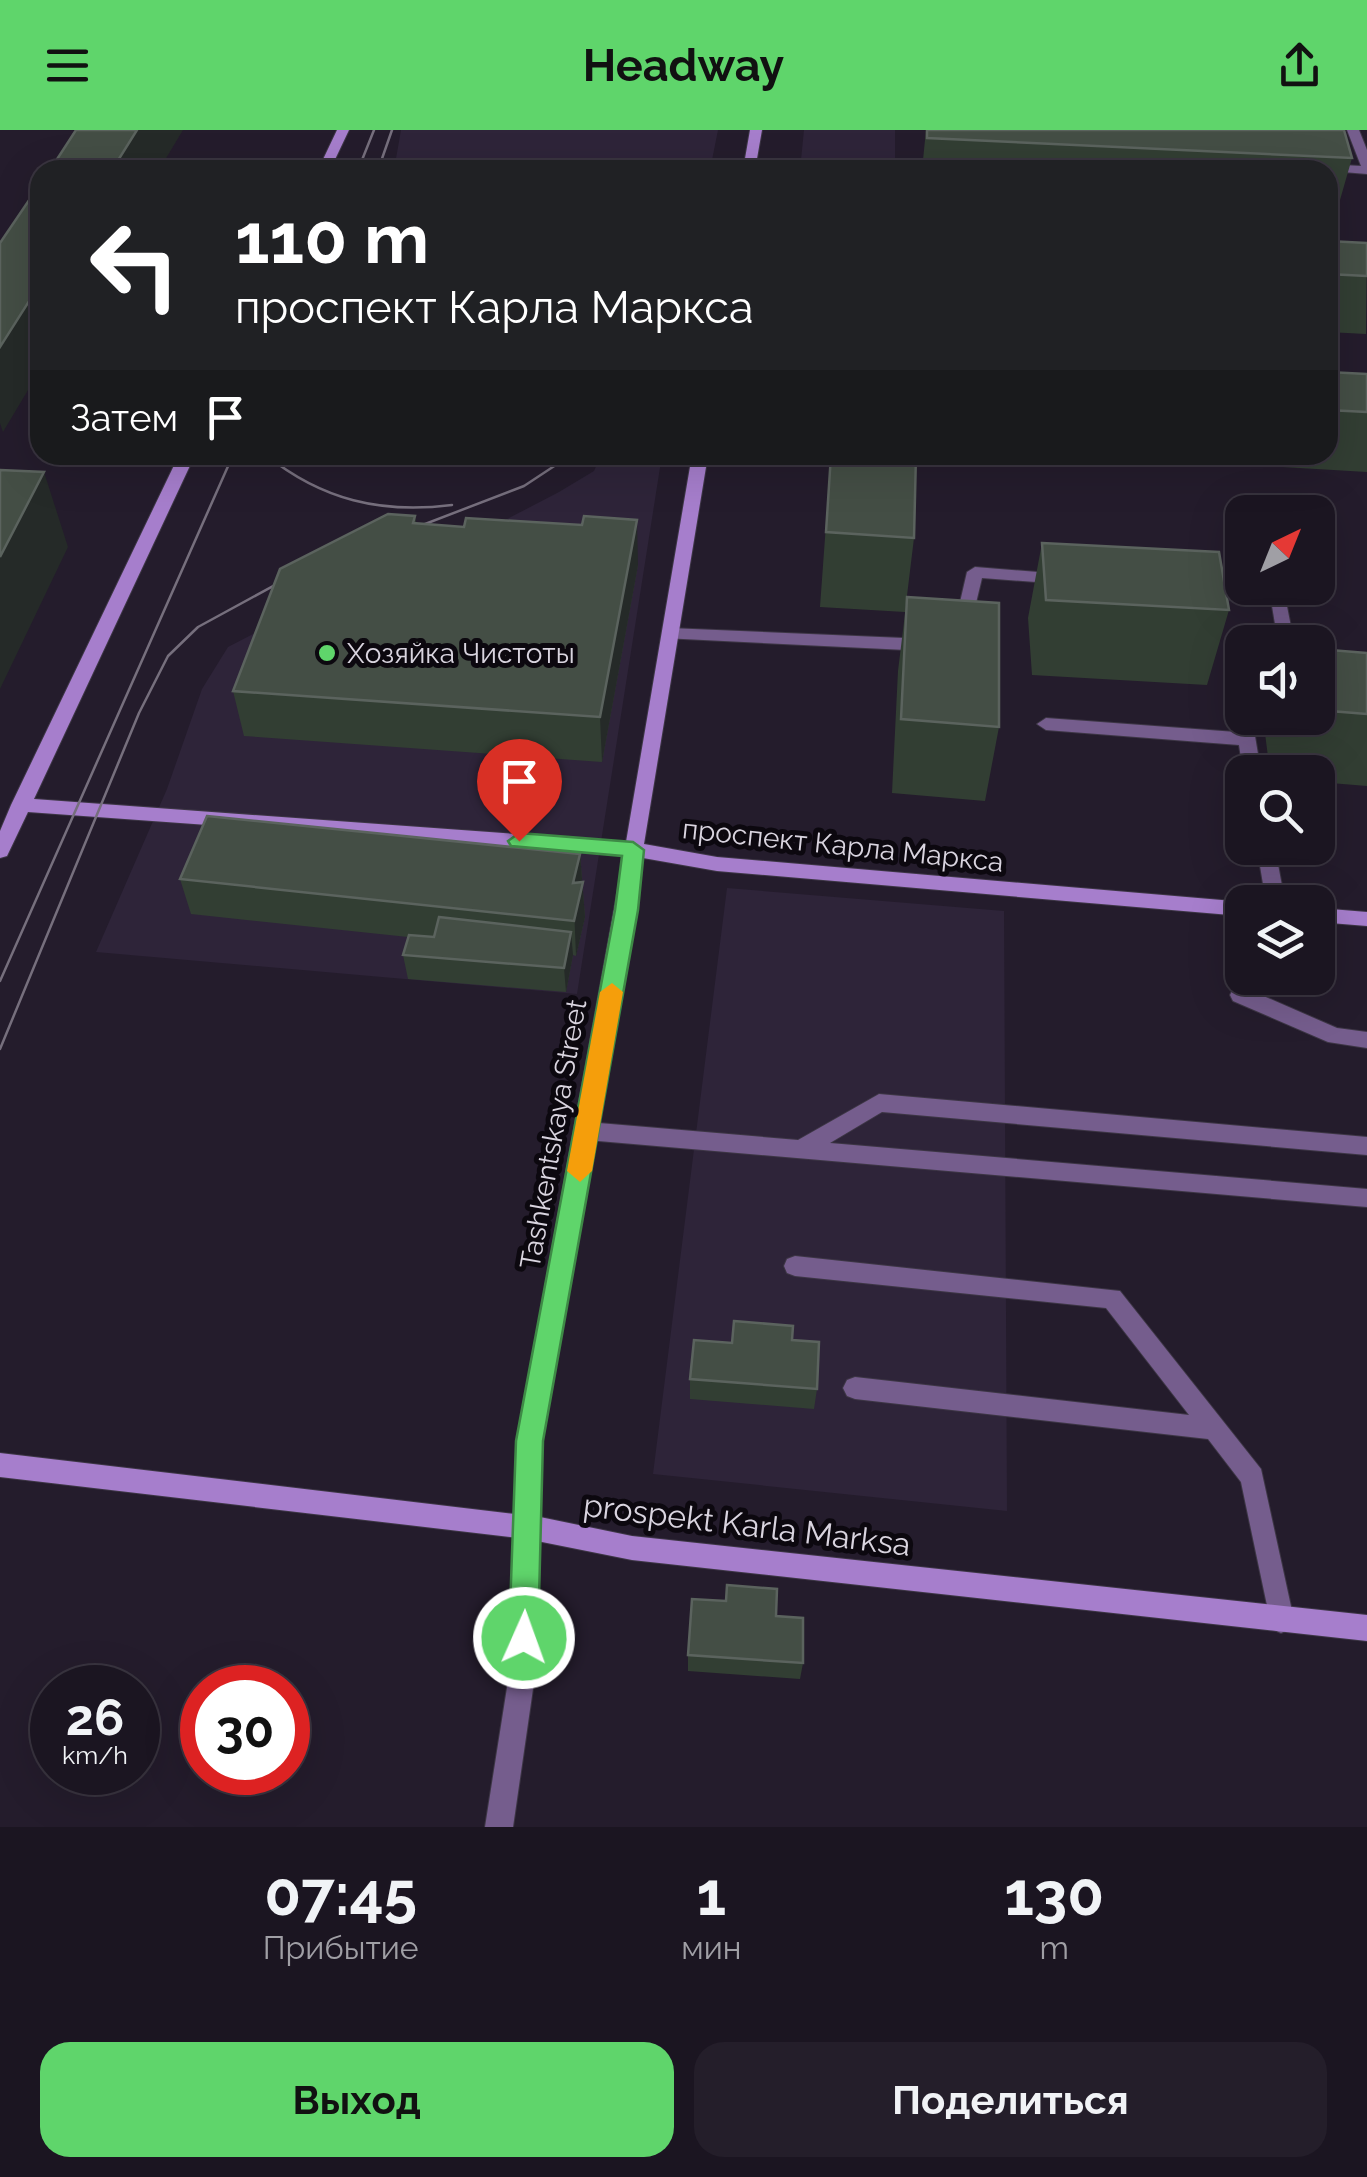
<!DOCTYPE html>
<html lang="ru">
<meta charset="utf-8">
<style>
body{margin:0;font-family:Raleway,sans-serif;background:#241e2a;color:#f1f3f6;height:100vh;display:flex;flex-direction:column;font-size:38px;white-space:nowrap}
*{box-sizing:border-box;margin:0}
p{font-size:32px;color:#a09fa5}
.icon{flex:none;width:55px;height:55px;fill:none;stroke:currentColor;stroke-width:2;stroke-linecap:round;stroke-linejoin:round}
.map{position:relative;height:1697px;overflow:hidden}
.drawer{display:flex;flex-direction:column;background:#1b1521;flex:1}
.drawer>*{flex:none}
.top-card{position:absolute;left:30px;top:30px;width:1308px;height:305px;border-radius:30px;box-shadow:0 10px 40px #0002,0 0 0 2px #39343f;background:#202124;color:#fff;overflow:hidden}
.needle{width:65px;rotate:43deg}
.tools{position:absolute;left:1225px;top:365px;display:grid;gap:20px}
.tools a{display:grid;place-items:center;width:110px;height:110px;border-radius:20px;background:#1b1521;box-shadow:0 10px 40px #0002,0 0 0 2px #39343f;font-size:50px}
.speed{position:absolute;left:30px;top:1535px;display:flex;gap:20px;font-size:50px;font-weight:700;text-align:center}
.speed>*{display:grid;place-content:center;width:130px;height:130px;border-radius:50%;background:#1b1521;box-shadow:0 10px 40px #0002,0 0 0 2px #39343f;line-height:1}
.speed small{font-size:25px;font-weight:400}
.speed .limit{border:15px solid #d22;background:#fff;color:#111}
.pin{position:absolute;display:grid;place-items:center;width:85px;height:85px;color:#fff;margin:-102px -42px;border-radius:50% 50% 50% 0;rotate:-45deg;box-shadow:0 0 10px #0007}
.pin .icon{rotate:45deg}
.me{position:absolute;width:110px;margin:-55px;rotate:2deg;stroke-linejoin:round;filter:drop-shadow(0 0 8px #0008)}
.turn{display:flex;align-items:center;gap:35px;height:210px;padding:0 40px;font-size:45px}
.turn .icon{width:130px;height:130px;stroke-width:2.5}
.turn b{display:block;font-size:70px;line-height:85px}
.then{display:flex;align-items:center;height:95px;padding:0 40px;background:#0003;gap:20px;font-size:38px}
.eta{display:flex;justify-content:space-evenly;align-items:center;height:170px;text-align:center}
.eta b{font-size:60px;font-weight:700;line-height:70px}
.cta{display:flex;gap:20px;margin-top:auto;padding:20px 40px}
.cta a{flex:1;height:115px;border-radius:30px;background:#5fd56b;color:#111;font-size:40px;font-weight:700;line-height:115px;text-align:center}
.cta a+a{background:#241e2a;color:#f1f3f6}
header{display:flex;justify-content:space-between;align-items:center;height:130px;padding:0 40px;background:#5fd56b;color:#111;font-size:45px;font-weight:700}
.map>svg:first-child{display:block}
.built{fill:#2e2439}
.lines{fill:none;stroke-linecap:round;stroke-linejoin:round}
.lane-casing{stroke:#3d3645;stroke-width:2}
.street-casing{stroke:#3d3645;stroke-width:2}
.secondary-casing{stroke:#3d3645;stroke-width:2}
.lane{fill:#755d8d;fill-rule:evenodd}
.street{fill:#755d8d;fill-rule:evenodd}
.secondary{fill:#a67ecc;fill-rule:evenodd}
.tram{stroke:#766f7d;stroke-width:2.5}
.wall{fill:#323e33}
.shaded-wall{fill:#252a28}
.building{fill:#444e45;stroke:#5b635e;stroke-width:2.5}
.route{fill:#5fd56b;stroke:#3e8a46;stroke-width:2.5}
.slow{fill:#f59e0b}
.poi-dot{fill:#5fd56b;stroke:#0c080f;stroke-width:4}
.labels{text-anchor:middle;stroke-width:10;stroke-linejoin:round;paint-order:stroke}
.poi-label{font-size:28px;fill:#d9d4df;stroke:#0c080f;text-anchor:start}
.street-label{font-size:28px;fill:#d9d4df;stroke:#0c080f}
.near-street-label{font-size:32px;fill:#d9d4df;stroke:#0c080f}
</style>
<header><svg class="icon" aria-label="menu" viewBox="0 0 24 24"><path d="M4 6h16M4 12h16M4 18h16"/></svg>Headway<svg class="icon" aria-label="share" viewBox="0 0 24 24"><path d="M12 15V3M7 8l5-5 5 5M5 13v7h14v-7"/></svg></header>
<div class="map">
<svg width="1367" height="1697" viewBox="0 0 1367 1697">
<rect width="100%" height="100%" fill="#241c2c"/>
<path class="built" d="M401,0H718L710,40H394Z
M804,0H895V40H800Z
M601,325H662L577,864L96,822L167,659L202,559L228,517L296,482L415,437L559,362L594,341Z
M727,758L1004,781L1007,1381L653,1344Z"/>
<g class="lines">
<g class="lane-casing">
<path id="lane" d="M1347,0H1359L1367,20V44L1319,40L1320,35L1324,34L1361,36Z
M975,437L1063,444L1071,449L1063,454L982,448L970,498L962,504L954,498L967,442Z
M1202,454L1284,461L1294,512H1278L1271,470L1196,463L1194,459Z
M669,498L927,509L936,515L927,521L663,508V500Z
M1242,582V588H1252L1261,642H1243L1239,615L1046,600L1037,594L1046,588L1236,602L1234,588Z
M1257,718H1275L1285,772H1266Z
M1242,842V848H1258L1252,861L1337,898L1367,902V918L1328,912L1233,871L1230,865Z
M879,964L1367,1007V1025L882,982L830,1013L1367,1059V1077L587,1010L579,1007L576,1001L579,995L587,992L798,1010Z
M795,1126L1120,1161L1261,1339L1294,1490L1290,1499L1281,1503L1272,1499L1241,1352L1208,1309L855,1269L847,1266L843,1258L847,1250L855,1247L1189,1285L1106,1178L795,1146L787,1143L784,1136L787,1129Z"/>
</g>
<g class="street-casing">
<path id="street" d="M527,1385L536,1388L539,1397L535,1545L513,1697H485L509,1545L515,1397L518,1388Z"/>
</g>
<g class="secondary-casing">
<path id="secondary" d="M337,0H349L330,40H318Z
M750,0H762L755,40H743Z
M179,325H195L34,669L626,712L692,325H708L644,714L717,727L1245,772L1242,786L717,741L643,728L541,1311L540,1387L632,1406L1367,1485V1511L632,1430L527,1409L0,1347V1323L515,1384L517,1311L624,725L28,682L7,726L0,728V701L11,675Z
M1318,778L1367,782V796L1318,792Z"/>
</g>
<use href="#lane" class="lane"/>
<use href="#street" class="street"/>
<use href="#secondary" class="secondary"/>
<path class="tram" d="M358,40L374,0
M378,40L392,0
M266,325C322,370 381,384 452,375
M399,404L524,356L571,325
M0,851L233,325
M0,919L139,583L168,526L198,497L297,443"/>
</g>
<path class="wall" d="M926,0H1344L1352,28L1336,84H1328V40H922Z
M1328,111L1367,113L1366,204L1328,202Z
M1328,242L1367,244V342L1085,325H1328Z
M831,325L914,408L905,482L820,477Z
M415,386L416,393L638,435L602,632L244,606L233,561Z
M1042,413L1229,480L1207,555L1032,545L1028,488Z
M907,467L999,597L985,671L892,663L898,541Z
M1318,519L1367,523V656L1318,652V642H1270L1263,588H1318Z
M580,724L585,787L576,826L573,825L566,862L408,849L403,825L408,807L191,784L180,749Z
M792,1210L817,1259L814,1279L690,1269V1249L732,1213Z
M776,1486L803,1533L800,1549L688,1541V1525Z"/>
<path class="shaded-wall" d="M137,0H183L159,40H112Z
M40,154V240L3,302L0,293V217Z
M44,342L68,417L0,559V427Z
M637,390L638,435L602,632L600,587Z
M580,724L585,787L576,826L573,753Z
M571,802L573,825L566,862L564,838Z"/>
<path class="building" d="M76,0H137L112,40H50Z
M927,0H1344L1352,28L927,8Z
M40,54V154L0,217V113Z
M1328,111L1367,113V146L1328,144Z
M1328,242L1367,244V282L1328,280Z
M831,325H916L914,408L826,402Z
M0,340L44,342L0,427Z
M388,384L415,386L413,393L464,397L466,388L582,395L584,386L637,390L600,587L233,561L280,439Z
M1042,413L1219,422L1229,480L1046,470Z
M907,467L999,473V597L901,589Z
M1318,519L1367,523V584L1318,580Z
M207,686L580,724L573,753L583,752L574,791L180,749Z
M439,787L571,802L564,838L403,825L409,805L434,807Z
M734,1191L793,1196L792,1210L819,1212L817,1259L690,1249L694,1210L732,1213Z
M727,1455L777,1459L776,1486L803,1488V1533L688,1525L692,1469L726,1471Z"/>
<path class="route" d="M519,703L633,712L644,720L638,780L543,1311L538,1508L534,1518L524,1523L513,1518L509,1508L516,1311L615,780L622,726L511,716L508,711Z"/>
<path class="slow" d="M612,853L623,862L592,1041L580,1052L567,1041L600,862Z"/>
<circle class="poi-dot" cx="327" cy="523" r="10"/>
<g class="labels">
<g class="poi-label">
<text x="347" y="533">Хозяйка Чистоты</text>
</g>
<g class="street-label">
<text transform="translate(843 715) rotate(6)" y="10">проспект Карла Маркса</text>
<text transform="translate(553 1004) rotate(-80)" y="10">Tashkentskaya Street</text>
</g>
<g class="near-street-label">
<text transform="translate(747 1395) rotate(7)" y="11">prospekt Karla Marksa</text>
</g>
</g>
</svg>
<div class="tools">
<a><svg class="needle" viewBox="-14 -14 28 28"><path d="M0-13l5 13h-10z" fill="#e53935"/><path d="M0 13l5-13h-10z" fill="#a09fa5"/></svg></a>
<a><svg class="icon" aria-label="sound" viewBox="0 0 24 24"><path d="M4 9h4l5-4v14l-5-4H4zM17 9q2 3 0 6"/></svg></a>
<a><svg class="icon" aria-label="search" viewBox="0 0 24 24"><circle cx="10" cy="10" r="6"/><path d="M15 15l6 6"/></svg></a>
<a><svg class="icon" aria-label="layers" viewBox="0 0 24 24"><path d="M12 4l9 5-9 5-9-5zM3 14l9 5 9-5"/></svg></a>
</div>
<div class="speed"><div>26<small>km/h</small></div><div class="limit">30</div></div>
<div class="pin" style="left:519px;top:711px;background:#d93025"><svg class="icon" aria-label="arrive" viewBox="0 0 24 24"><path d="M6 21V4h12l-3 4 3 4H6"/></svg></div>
<svg class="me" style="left:524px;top:1508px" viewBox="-20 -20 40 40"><circle r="17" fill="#5fd56b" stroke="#fff" stroke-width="3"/><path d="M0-11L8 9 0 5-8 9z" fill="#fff"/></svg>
<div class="top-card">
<div class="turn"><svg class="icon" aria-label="left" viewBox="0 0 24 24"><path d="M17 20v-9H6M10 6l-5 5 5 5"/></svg><div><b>110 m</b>проспект Карла Маркса</div></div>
<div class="then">Затем<svg class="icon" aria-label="arrive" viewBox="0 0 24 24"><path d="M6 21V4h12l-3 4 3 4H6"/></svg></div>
</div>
</div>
<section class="drawer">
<div class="eta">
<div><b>07:45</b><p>Прибытие</p></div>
<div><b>1</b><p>мин</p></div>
<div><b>130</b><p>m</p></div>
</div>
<div class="cta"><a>Выход</a><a>Поделиться</a></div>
</section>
